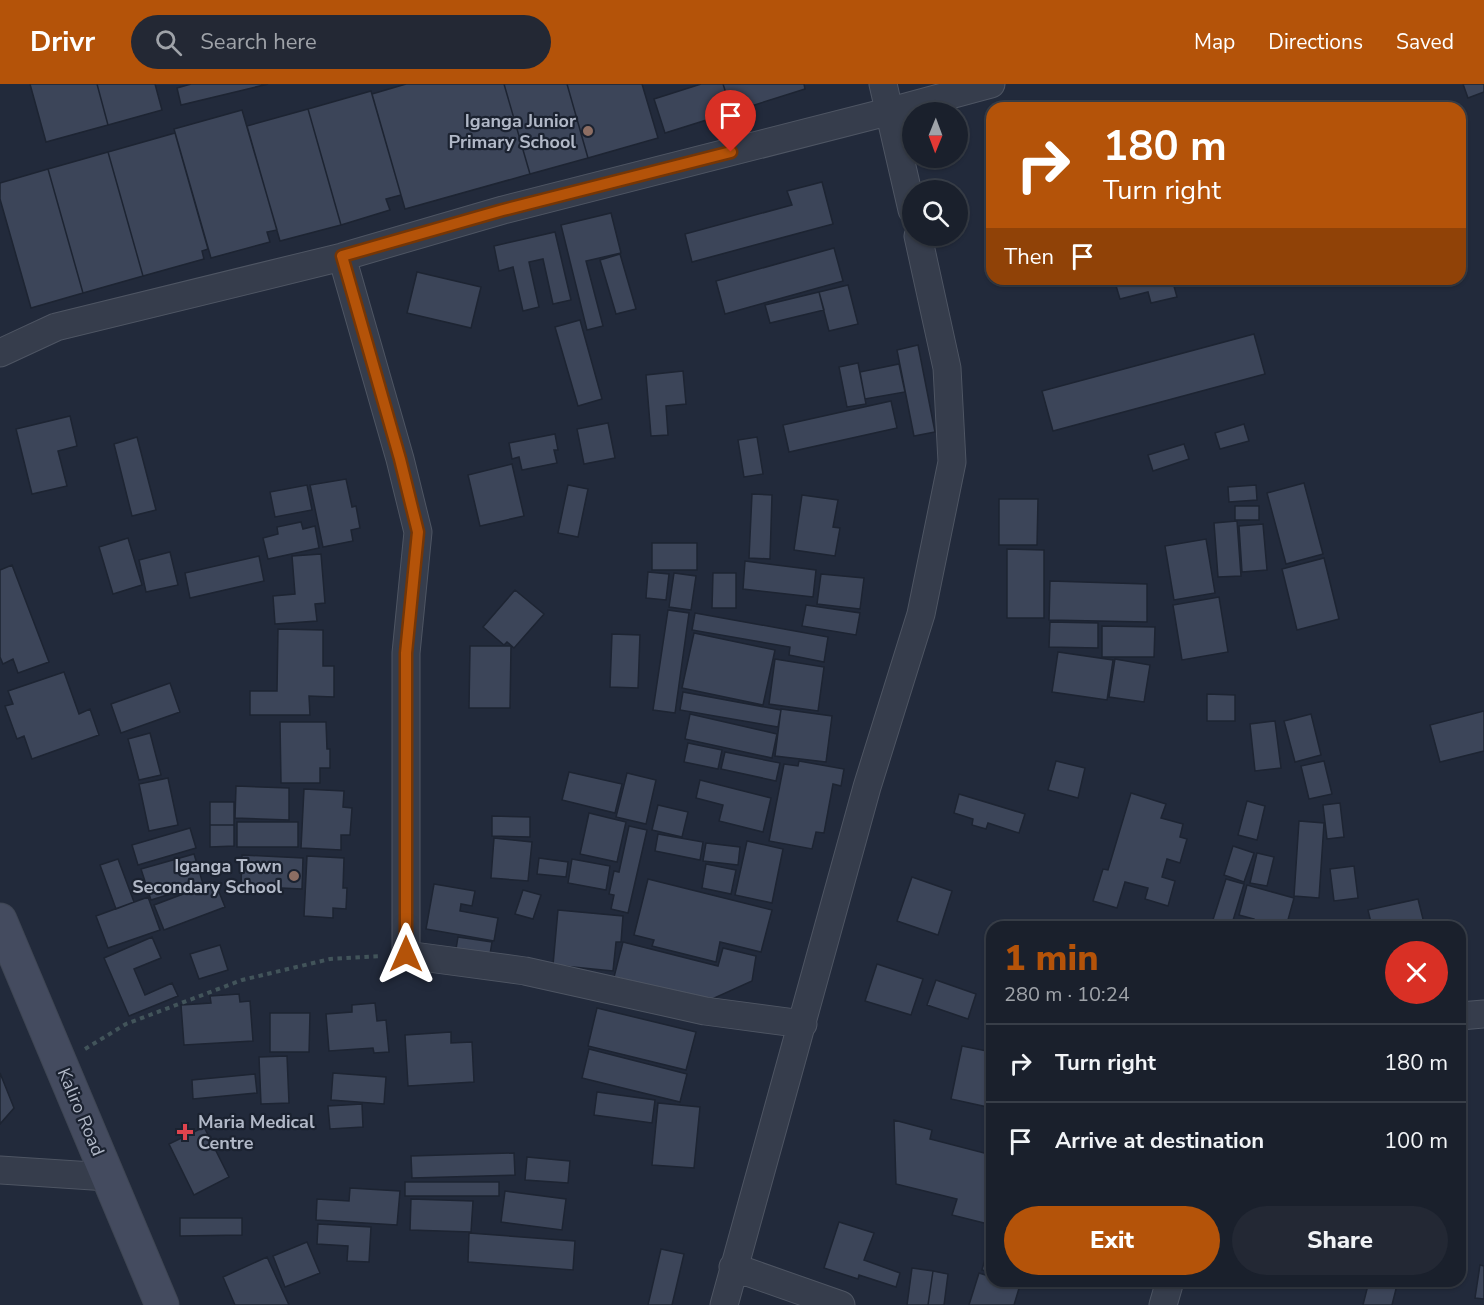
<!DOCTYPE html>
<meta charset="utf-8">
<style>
body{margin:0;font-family:"Nunito Sans",sans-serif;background:#232834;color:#f1f3f6;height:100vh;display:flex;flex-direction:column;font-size:22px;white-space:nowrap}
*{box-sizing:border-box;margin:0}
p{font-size:20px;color:#9fa3a9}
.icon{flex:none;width:33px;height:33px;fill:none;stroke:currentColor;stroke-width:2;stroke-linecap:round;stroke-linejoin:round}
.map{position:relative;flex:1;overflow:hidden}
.side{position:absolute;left:986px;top:837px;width:480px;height:366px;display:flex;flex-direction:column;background:#1a202c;border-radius:18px;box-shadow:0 2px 4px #0004,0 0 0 2px #383e48}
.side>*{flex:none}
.guide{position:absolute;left:986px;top:18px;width:480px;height:183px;border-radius:18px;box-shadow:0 2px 4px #0004,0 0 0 2px #383e48;background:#b45309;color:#fff;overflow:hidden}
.needle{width:39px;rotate:181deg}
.controls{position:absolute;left:902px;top:18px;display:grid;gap:12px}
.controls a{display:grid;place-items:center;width:66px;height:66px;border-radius:50%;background:#1a202c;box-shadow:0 2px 4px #0004,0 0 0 2px #383e48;font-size:30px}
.pin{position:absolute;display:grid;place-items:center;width:51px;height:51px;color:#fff;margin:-62px -26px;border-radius:50% 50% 50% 0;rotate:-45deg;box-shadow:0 0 6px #0007}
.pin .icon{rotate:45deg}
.me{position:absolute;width:66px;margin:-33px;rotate:0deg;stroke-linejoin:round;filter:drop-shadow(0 0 4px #0008)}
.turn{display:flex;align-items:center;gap:21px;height:126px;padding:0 18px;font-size:27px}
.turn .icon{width:78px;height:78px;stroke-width:2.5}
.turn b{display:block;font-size:42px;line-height:51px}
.then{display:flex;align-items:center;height:57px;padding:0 18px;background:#0003;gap:12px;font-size:22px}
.round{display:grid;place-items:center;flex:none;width:63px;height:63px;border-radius:32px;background:#232834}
.overview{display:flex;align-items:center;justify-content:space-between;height:102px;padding:0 18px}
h1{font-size:36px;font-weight:800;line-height:45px;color:#b45309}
.cta{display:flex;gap:12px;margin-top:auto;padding:12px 18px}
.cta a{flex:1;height:69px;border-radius:36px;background:#b45309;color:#fff;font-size:24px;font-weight:800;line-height:69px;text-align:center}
.cta a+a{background:#232834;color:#f1f3f6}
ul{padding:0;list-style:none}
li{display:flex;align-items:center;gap:18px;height:78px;padding:0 18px;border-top:2px solid #383e48}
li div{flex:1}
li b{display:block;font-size:22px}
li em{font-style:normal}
header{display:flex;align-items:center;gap:36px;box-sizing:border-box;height:84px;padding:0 30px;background:#b45309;color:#fff}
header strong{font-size:28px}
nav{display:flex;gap:33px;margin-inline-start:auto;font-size:21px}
.search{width:420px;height:54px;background:#232834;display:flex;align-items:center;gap:15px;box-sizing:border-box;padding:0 21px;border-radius:33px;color:#9fa3a9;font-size:22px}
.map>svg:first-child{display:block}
.building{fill:#3c4559;stroke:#1d2432;stroke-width:1.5}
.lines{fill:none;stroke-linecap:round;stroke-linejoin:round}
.minor-casing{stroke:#4e5563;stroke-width:29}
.secondary-casing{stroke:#3f4654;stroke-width:35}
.path{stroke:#42545a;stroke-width:4;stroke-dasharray:4.5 4.5;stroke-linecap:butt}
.minor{stroke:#363d4c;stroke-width:27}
.secondary{stroke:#444b5f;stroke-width:33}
.route-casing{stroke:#753606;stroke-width:15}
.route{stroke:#b45309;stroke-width:10}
.education-dot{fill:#8d6e63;stroke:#1b2230;stroke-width:2}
.health-dot{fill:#e0444e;stroke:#1b2230;stroke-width:2}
.labels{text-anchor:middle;stroke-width:4.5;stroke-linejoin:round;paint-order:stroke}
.poi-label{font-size:18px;font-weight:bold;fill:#b1b8c7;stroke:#1b2230;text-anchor:end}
.street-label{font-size:18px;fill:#b1b8c7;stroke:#1b2230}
</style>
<header>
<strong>Drivr</strong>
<div class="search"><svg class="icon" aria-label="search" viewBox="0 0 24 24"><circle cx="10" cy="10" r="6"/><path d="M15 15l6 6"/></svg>Search here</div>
<nav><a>Map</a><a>Directions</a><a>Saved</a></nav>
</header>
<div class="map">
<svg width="1484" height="1221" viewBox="0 0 1484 1221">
<rect width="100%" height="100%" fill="#222a3b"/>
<path class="building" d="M30,0H97L108,41L46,58Z
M97,0H155L162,26L108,41Z
M191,0H268L181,21L177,4Z
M406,0H504L530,90L405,125L372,10Z
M504,0H567L588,74L530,90Z
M567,0H642L658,54L588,74Z
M701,0H723L732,28L665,49L654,15Z
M723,0H804L805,5L732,28Z
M1463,0H1484V8L1468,14Z
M371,7L401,111L386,115L390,126L341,141L308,25Z
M308,25L341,141L280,157L247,42Z
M242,26L277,146L267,148L270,158L211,174L174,45Z
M175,49L208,165L202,167L204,175L143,192L108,68Z
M108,68L143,192L83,209L48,85Z
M48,85L83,209L31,224L0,115V99Z
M822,98L833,140L692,178L685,150L792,121L787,107Z
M611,129L621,169L586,177L603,242L587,246L561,141Z
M555,148L571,216L553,220L543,175L529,178L539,223L523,227L513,183L499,187L494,162Z
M834,164L843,197L725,230L716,197Z
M620,170L636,225L616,230L600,176Z
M417,188L481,203L471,244L407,229Z
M1114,195H1172L1177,213L1151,219L1148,208L1120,215Z
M848,201L858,240L829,247L819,208Z
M819,208L824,226L770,239L765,221Z
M580,236L602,315L578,322L555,243Z
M1254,250L1265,290L1053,347L1042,307Z
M918,261L935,348L914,352L897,266Z
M858,279L866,320L847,323L839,283Z
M899,280L905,308L865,315L860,288Z
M683,287L686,320L666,322L668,351L651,352L646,291Z
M891,317L897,344L789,368L783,341Z
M70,332L77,362L58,367L67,402L32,410L16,345Z
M608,339L615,374L584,380L577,345Z
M1244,340L1249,357L1220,365L1215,349Z
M555,350L558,366H554L557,379L522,386L519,373L512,375L509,359Z
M137,353L156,426L132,432L114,360Z
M757,353L763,390L744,393L738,356Z
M1184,360L1189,375L1153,387L1148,371Z
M512,380L524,432L480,442L468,391Z
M346,395L352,423L356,422L360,444L351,446L353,457L323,463L310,401Z
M1304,399L1323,470L1286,480L1267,409Z
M307,401L312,426L275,433L270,408Z
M568,401L588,405L578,453L558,449Z
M1256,401L1257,416L1229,418L1228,403Z
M752,410L772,411L770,475L749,474Z
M802,411L838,416L833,443L840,444L835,472L794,466Z
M999,415H1038L1037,461H999Z
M1235,422H1259V436H1235Z
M1237,437L1241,492L1218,493L1214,439Z
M301,438L303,445L315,442L319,464L268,475L263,454L278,450L277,443Z
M1263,440L1267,486L1242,488L1239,442Z
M128,454L142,501L113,510L99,463Z
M1206,455L1215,509L1174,516L1165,462Z
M652,459H697V486H652Z
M1007,465L1044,466V534H1007Z
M170,468L178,501L146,508L139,476Z
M321,470L325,519L315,520L317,537L275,540L273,512L295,510L292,472Z
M259,472L264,497L190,514L185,489Z
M1324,474L1339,535L1297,546L1282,485Z
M745,477L816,486L813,513L743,505Z
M12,481L49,578L18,589L13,575L3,580L0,573V486Z
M648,488L669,490L666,516L646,514Z
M674,489L696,492L691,526L669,523Z
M713,489H736V524H712Z
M821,490L864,494L860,525L817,520Z
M1050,497L1147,500V538L1049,536Z
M515,506L544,530L514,564L507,558L504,561L483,543Z
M1219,513L1228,568L1182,576L1173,521Z
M806,521L860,529L856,551L802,542Z
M668,526L689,529L675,629L653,626Z
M695,529L828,553L824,578L789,571L790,563L692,546Z
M1050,538L1098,539V564L1049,563Z
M1102,542L1155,543L1154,573H1102Z
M278,545L323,546V582H334V613L309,612L310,631H250V607H277Z
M694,549L775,566L763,621L682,604Z
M612,550L640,551L638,604L610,603Z
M470,562H511L510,624H469Z
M1058,568L1113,576L1107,616L1052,608Z
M775,575L824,583L818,627L769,620Z
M1115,575L1150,581L1144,618L1109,613Z
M64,588L79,630L90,625L99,651L32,675L24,652L17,655L5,622L13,620L8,607Z
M170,599L180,628L121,649L111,620Z
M683,608L781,626L778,643L680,626Z
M1207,610L1235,611V637H1207Z
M781,625L832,632L826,678L775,672Z
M1484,627V667L1440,678L1430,641Z
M690,630L777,650L772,674L685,655Z
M1311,630L1321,671L1295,678L1284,637Z
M1275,637L1281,684L1255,687L1250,640Z
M280,638H326L327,665H330V684H320V699H281Z
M150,649L161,691L139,696L128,655Z
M688,659L722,666L718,685L684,678Z
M725,668L780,679L776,697L721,685Z
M799,677L844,685L841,702L833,700L824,749L816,748L812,765L769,757L784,680L798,682Z
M1056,677L1085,684L1078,714L1048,706Z
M1324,677L1332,710L1309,715L1301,682Z
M569,688L622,700L615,729L562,716Z
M627,689L656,696L646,740L616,733Z
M168,694L178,741L149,747L139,700Z
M700,696L771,714L763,748L719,737L723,721L696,714Z
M236,702L289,704V736L235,734Z
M304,705L344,707L343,723L352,724L350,751H341V766L301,764Z
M1131,709L1166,720L1161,734L1183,740L1180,753L1187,755L1180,779L1167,775L1162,793L1175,797L1168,822L1145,815L1148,804L1125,798L1117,824L1093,817L1103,785L1108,786Z
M959,710L1025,730L1019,749L988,739L986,745L972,741L973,735L954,729Z
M1247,717L1265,722L1257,756L1238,751Z
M210,718H234V741H210Z
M1340,719L1344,753L1327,755L1323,721Z
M658,721L688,728L682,753L652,746Z
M589,729L626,738L617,778L580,770Z
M492,732L530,733V753L492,752Z
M1299,737L1324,739L1319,814L1294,812Z
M237,738H298V763H237Z
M210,741H234V762L210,763Z
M629,742L647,746L628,829L611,825L614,811L609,810L614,787L619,788Z
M190,744L196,764L138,781L132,761Z
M658,750L703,758L700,776L655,767Z
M494,754L532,758L528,797L491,794Z
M747,757L783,765L772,819L735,811Z
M706,759L740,763L738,781L703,777Z
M1233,762L1254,769L1244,798L1224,791Z
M1257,769L1274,773L1267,802L1250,799Z
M194,770L203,800L151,816L141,785Z
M242,771L303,774L302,805L241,802Z
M307,772L344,774L343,804H347L346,825L333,824V834L304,832Z
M539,774L568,778L566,793L537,790Z
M118,775L134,818L116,825L100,781Z
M572,775L610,782L606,806L568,799Z
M706,780L736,786L731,810L702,804Z
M1354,782L1358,814L1334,817L1330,785Z
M912,793L952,807L938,851L897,837Z
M648,795L772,826L761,868L720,858L716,878L652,862L654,856L634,851Z
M1226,795L1244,800L1231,843H1215L1211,842Z
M215,798L225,823L164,846L154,821Z
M434,800L475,807L472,822L461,820L460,827L498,834L494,857L426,845Z
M1247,801L1294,814L1286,843L1275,841V843H1252L1254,835L1239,831Z
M523,806L541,811L533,835L515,830Z
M148,813L160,846L108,864L96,832Z
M1418,815L1425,843H1372L1368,826Z
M558,826L623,832L621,858H616L613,887L553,881Z
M152,853L161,874L134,885L145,911L172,899L178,912L129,932L104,874Z
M458,853L492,858L490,870L456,865Z
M623,858L718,882L723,864L756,872L752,897L710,916L614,893Z
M220,861L228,886L199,895L190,870Z
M877,880L923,895L911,931L865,917Z
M936,896L976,910L968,935L927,921Z
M239,910L240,918L250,917L253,957L184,961L181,921L211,919L210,912Z
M375,919L377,937L386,936L389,968L374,969L373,964L329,967L326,930L352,928V921Z
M597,924L696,948L686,986L588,962Z
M270,929H310L309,968H270Z
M451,948V959L472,958L474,998L408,1002L405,951Z
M962,962L992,968V1024L951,1015Z
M589,965L687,990L680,1018L582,994Z
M287,972L289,1019L261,1020L259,973Z
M0,989L14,1024L0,1040Z
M333,989L386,993L384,1020L331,1016Z
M255,990L257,1009L193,1015L192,996Z
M597,1008L655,1016L652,1039L594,1031Z
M658,1019L700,1023L694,1084L652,1081Z
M362,1020L363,1043L330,1045L328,1022Z
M894,1036L932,1046L930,1055L992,1071V1141L952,1131L957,1115L896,1100Z
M204,1043L229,1093L194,1111L169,1060Z
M514,1069L515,1091L412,1094L411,1072Z
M527,1073L570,1077L568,1099L525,1096Z
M405,1098H499V1112H405Z
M350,1104L400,1107L397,1141L316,1136L317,1115L349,1117Z
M505,1107L566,1115L562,1146L501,1138Z
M411,1115L473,1117L471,1148L410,1146Z
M180,1134H242V1151L180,1152Z
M839,1138L874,1149L864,1176L900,1189L896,1203L859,1191L858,1195L824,1184Z
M318,1140L371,1143L369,1178L347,1177L348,1162L317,1160Z
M469,1149L575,1157L573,1186L468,1178Z
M307,1158L320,1189L285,1203L273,1172Z
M661,1165L684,1170L672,1221H648Z
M987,1168L992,1169V1188L982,1186Z
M267,1173L289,1221H235L223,1193Z
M1480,1181L1484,1182V1215L1475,1214Z
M912,1184L933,1187L928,1221H907Z
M933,1187L948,1190L944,1221H928Z
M979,1189L992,1193V1197H1006L1020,1201L1014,1221H969Z
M1369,1197H1398L1392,1221H1363Z"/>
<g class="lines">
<g class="minor-casing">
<path id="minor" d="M883,0L912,126
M342,173L400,375L418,448L406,569V871L525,887L705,927L803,940
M0,269L56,243L342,173L503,126L891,27L991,0
M1460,932L1484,930
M0,1086L108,1093
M733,1183L841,1221
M724,1221L867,703L921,530L952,378L947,284L918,152
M1163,1221L1170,1197"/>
</g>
<g class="secondary-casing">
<path id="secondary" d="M0,836L162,1221"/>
</g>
<path class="path" d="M85,965L126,940L242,896L330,875L381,872"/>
<use href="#minor" class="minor"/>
<use href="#secondary" class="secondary"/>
</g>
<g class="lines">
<g class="route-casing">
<path id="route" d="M406,870V569L418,448L400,375L342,172L503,126L731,68"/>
</g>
<use href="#route" class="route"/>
</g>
<g class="education-dot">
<circle cx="588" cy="47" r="6"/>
<circle cx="294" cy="792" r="6"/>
</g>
<path class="health-dot" d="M182 1039h6v6h6v6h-6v6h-6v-6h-6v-6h6z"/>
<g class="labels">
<g class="poi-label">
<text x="576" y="43">Iganga Junior<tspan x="576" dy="21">Primary School</tspan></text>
<text x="282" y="788">Iganga Town<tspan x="282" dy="21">Secondary School</tspan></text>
<text x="198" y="1044" text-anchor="start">Maria Medical<tspan x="198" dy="21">Centre</tspan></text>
</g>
<g class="street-label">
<text transform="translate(81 1028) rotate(67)" y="6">Kaliro Road</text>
</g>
</g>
</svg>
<div class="controls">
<a><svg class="needle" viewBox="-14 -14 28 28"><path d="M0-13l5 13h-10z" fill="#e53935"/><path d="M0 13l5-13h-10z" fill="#9fa3a9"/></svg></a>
<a><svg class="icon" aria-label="search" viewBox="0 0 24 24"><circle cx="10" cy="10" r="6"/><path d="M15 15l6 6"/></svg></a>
</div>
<div class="pin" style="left:731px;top:68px;background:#d93025"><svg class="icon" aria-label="arrive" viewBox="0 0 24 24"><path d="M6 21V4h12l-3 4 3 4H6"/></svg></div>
<svg class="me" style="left:406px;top:870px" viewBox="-20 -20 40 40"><path d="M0-17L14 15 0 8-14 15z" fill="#b45309" stroke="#fff" stroke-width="4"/></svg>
<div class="guide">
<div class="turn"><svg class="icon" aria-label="right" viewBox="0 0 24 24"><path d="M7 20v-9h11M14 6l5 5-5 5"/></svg><div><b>180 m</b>Turn right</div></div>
<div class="then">Then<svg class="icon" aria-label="arrive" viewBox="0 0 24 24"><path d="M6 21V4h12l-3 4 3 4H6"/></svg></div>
</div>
<section class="side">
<div class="overview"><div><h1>1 min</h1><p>280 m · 10:24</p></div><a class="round" style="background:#d93025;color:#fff"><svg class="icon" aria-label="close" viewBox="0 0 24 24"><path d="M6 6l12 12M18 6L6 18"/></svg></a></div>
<ul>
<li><svg class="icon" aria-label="right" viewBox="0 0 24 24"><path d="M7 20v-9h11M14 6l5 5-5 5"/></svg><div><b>Turn right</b></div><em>180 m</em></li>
<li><svg class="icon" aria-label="arrive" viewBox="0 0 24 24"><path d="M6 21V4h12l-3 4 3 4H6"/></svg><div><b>Arrive at destination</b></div><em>100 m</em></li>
</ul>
<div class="cta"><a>Exit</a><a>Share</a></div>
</section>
</div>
